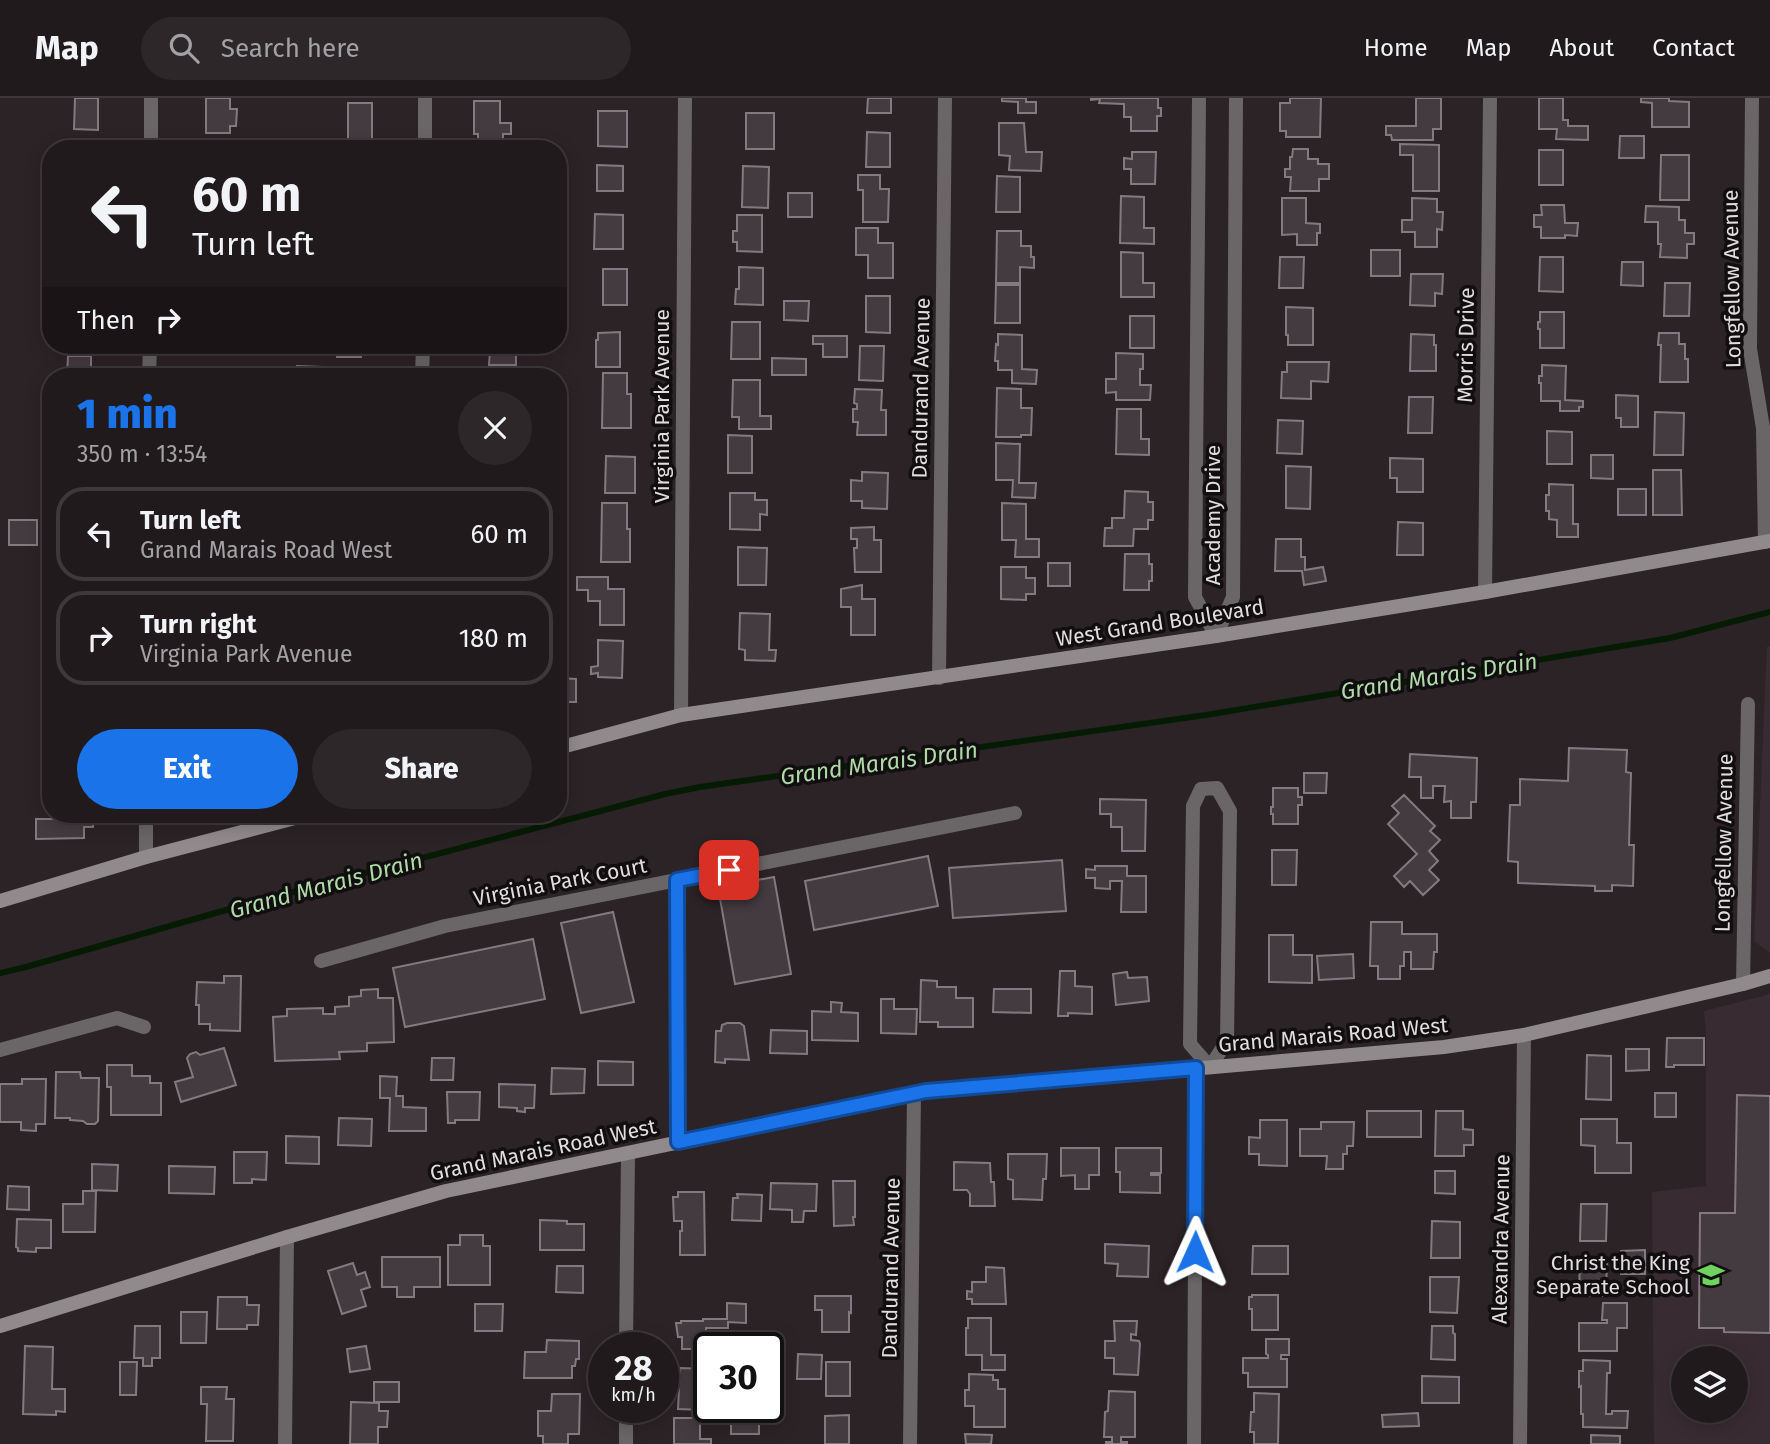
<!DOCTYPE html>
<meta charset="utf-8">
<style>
body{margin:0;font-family:"Fira Sans",sans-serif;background:#2d272a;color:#f1f3f6;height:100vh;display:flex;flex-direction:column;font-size:26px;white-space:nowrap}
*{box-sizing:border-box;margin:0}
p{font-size:23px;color:#a2a1a4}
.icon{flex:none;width:38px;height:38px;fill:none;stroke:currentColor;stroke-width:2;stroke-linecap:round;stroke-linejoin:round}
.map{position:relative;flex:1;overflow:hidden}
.details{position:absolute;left:42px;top:270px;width:525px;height:455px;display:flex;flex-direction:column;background:#211a1d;border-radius:28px;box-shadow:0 4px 18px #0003,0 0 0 2px #3e383b}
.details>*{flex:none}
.hud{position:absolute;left:42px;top:42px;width:525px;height:214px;border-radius:28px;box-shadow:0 4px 18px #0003,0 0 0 2px #3e383b;background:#211a1d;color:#f1f3f6;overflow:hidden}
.controls{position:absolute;left:1671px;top:1248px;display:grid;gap:14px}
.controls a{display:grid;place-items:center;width:77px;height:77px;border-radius:50%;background:#211a1d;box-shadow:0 4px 18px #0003,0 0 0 2px #3e383b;font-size:35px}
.speed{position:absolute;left:588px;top:1234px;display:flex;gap:14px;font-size:35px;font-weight:700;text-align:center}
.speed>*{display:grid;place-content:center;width:91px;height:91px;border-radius:50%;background:#211a1d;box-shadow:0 4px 18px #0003,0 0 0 2px #3e383b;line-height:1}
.speed small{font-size:18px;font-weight:400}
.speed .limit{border:4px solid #111;border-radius:10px;background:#fff;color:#111}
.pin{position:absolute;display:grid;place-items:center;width:60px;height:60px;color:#fff;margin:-30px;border-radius:14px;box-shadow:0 4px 10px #0006}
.me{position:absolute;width:77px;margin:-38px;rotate:1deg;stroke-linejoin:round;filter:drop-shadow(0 0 5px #0008)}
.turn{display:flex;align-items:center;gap:24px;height:147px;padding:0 35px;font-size:32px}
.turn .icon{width:91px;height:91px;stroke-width:2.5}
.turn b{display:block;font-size:49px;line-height:60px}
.then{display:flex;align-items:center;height:66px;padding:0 35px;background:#0003;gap:14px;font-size:26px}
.round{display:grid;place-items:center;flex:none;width:74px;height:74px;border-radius:37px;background:#2d272a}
.overview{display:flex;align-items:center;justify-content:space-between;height:119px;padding:0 35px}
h1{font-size:42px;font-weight:800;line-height:52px;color:#1a73e8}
.primary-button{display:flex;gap:14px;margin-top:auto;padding:14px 35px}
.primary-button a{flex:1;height:80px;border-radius:42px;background:#1a73e8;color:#fff;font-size:28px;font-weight:800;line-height:80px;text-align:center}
.primary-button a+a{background:#2d272a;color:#f1f3f6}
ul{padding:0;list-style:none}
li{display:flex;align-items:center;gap:21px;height:94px;margin:0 14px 10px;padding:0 21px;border:4px solid #3e383b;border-radius:28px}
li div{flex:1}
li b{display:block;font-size:26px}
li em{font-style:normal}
header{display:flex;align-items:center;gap:42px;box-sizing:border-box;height:98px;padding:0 35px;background:#211a1d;border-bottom:2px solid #3e383b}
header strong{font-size:33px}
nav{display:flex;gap:38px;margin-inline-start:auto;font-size:24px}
.search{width:490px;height:63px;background:#2d272a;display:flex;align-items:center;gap:18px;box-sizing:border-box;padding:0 24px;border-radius:38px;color:#a2a1a4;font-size:26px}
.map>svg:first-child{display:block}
.built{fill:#392b32;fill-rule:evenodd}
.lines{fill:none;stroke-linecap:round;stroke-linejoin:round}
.stream{stroke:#061b04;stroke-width:6}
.building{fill:#443b40;stroke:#83797e;stroke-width:2}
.street{stroke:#6a6668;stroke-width:14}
.secondary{stroke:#918a8d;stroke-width:14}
.route-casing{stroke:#114b97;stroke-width:18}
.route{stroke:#1a73e8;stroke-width:12}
.labels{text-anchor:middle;stroke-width:7;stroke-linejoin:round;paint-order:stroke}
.street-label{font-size:21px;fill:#e1dcde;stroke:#110e10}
.poi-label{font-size:21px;fill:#e1dcde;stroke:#110e10;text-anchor:end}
.water-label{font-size:23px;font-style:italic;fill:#afdaa8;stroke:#110e10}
</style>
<header>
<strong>Map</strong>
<div class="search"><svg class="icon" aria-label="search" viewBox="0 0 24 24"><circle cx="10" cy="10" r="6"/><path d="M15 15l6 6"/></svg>Search here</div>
<nav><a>Home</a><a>Map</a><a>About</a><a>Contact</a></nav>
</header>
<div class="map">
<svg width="1770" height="1346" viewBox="0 0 1770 1346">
<rect width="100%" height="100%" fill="#2c2327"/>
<path class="built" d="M1770,548V855L1754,843L1767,549Z
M1770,896V1346H1654L1652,1094L1706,1088V933L1704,913ZM1684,1260H1736V1312H1684Z"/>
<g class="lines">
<path class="stream" d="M0,875L26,869L247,806L665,696L700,689L1206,617L1670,540L1770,514"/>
</g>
<path class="building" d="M75,0H98V32L74,31Z
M206,0H230V11H237L236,28H230V35H206Z
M868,0H891V15H867Z
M1002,0H1026V4H1036V15H1018V4L1002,3Z
M1091,0H1158V10H1161V18H1157V33H1131V19H1124V6L1099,5L1100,1L1091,2Z
M1290,0H1321L1320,39H1286V33H1280V5H1290Z
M1416,0H1441V31H1433V42H1392L1391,37H1386V28H1416Z
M1539,0H1563V22H1568V28H1588V42L1556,41L1557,31H1539Z
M1641,0H1669V3L1689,4V29H1652V5L1641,4Z
M474,3H500V25H511V36H503V49L478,50V36H474Z
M348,5H372V41H348Z
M598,13H627V49L598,48Z
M746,15H774V51H746Z
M999,25H1024L1026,54H1042L1041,73L1009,72L1010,58L999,57Z
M867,34L890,35V69H866Z
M1620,38H1644V60H1619Z
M1400,46L1439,47V93H1413V57H1400Z
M1293,51H1308V61H1318V66H1329V81H1319V93H1290L1291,79H1285V71H1290V59H1292Z
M1539,52H1563V87H1539Z
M1132,54H1156L1155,86H1131V71H1124V60L1132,61Z
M1661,57H1689V102H1660Z
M597,67L623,68V93H597Z
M743,68L769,69L768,110L742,109Z
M858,77H880V91H889L888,124H863V92H858Z
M997,78L1020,79V114H996Z
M788,95H812V119H788Z
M1121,98L1144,99V130H1154V146L1120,145Z
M1282,100H1306V125L1320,126V135H1317V147H1297V136L1282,137Z
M1412,100L1437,101V114H1443L1442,132L1437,131V149H1415V134H1402V122H1412Z
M1541,107H1564L1565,125H1578L1577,138L1565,137V140H1541V129H1534V117H1542Z
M1646,108L1679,109V122H1685V135H1694V146H1687V160L1660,159L1661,146H1658V124H1645Z
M595,116L623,117V151H594Z
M737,117H762V154L737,153V144H733V133H737Z
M856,130H878V145H893V180H868V157H856Z
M997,133H1021V148H1031V159H1034V170L1020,169V185H996Z
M1371,152H1400V178H1371Z
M1121,154L1143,155V185H1154V199H1121Z
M1280,159H1304L1303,190H1279Z
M1540,159H1563V194L1539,193Z
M1622,164H1643V188L1621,187Z
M739,169L763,170V207L735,206L736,191H739Z
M603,171H627V207H603Z
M1411,176H1443L1442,196L1435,195V208L1410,207Z
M1665,185H1690L1689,218H1664Z
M996,187H1020V225H995Z
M866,198H890V235L866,234Z
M784,203H809L808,223L784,222Z
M1286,209L1313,210V247H1288V237H1286Z
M1540,214H1564V250H1540V231H1538V224H1540Z
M1130,218H1154V250H1130Z
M732,224H760V261H731Z
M620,234V269H596V242H598V235Z
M1659,235H1679V246H1685V261H1688V284H1660L1661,247H1658Z
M998,236L1022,237V271L1037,272L1036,286L1012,285V272H998V263H995L996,246L998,247Z
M1411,236L1434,237V247H1436V273H1410Z
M813,238H847V259H823V246H813Z
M67,247H91V250H67Z
M208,247H232V252H208Z
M337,247H361V259H337Z
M482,247H529V253H516V267H489L490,252H482Z
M860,248H884L883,283L859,282Z
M1116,255L1143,256V271H1140V287H1151L1150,302H1116V294L1106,295V281H1116Z
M68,258H91V270H95V278H67Z
M772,260L806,261V277H772Z
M1287,264H1329L1328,284L1311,283V301L1281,300L1282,274H1287Z
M1542,267L1566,268L1565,302L1583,303V309H1579V313H1560V303H1541V285H1539V278H1542Z
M297,268L322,269L321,278H296Z
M208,269L231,270V278H208Z
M478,273H501V278H478Z
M603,275H627V296H631V330H602Z
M733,282H760V318H771V331H739V319H732Z
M997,290L1021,291V310H1032L1031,337H1021V339H996Z
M855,291L882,292L881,312H886V337H857L858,324H853V311H857V306L854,305Z
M1616,297L1638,298V329H1621V320H1616Z
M1409,299H1433L1432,335H1408Z
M1117,311H1141V341H1149V357L1116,356Z
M1655,314L1684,315L1683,357H1654Z
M1278,322L1303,323L1302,356L1277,355Z
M1547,333L1572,334V366H1547Z
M728,337L752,338V375H728Z
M996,345L1020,346L1019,385H1036L1035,400L1012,399L1013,382H996Z
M1591,357H1613V381L1591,380Z
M606,358L635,359V395H605Z
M1390,360L1423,361V394H1397V380H1390Z
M1286,368L1311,369L1310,411L1286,410Z
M1653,372H1681L1682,417H1653Z
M862,374L888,375L887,411L862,410V403H851V382L862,383Z
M1549,386L1573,387V426H1578V439H1557V422L1549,421V413H1546V397H1549Z
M1618,391H1646V417H1618Z
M1125,393L1148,394V404H1153V422H1148V431H1134L1133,448H1104L1105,430H1112V420H1124Z
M730,395H755V402H767V417L760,416V432L730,431Z
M602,405H627V431H630V464H601Z
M1002,405L1026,406V441H1039V459H1015L1016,442H1002Z
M9,422H37V447H9Z
M1398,424L1423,425V457H1397Z
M874,429V442H881V474H855L854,450H857V441H851V430Z
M1276,441H1301V459H1305V472L1323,469L1326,483L1304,487L1302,473H1275Z
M738,449L767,450L766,487H738Z
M1125,456H1149V466H1152V483H1149V492H1124Z
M1048,465H1070V488H1048Z
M1001,469H1026V480H1035V496H1026V502L1001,501Z
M577,479H608V491H624V527H600V503H588V492H577Z
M862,487V501H875V537H851V509H841V491Z
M740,515L770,516L769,552H776L775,563L745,562V552L739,551Z
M598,542L623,543L622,580L598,579V575L591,576V569L598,568Z
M558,580L576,581V604H558Z
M1569,650L1627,652L1626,674L1631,675L1629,747H1634L1633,788L1612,787V793H1595V788L1518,785V764L1508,763L1510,707H1520V681L1568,683Z
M1410,656L1477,660L1476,704H1471V720H1451V703L1444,704L1445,688H1433V700H1421V679H1409Z
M1304,675H1327L1326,695H1304Z
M1273,690H1298V699H1302V707H1298V726H1273V716H1271V709H1273Z
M1404,697L1435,728L1430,733L1440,742L1429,753L1438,763L1429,772L1439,782L1423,797L1410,783L1404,789L1394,778L1417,756L1388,726L1399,715L1392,708Z
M1100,701L1146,702L1145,753H1122V729H1111V716H1100Z
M55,716H93V729H84V740L36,741V721H55Z
M1272,752H1297L1296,787H1272Z
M928,758L938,808L814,832L805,783Z
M1062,762L1066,813L953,820L949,770Z
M1095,768H1127V778H1146V814H1121L1122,783H1110V791L1095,790V780H1086V771L1095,772Z
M774,779L791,876L735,886L718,789Z
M613,814L634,904L581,915L561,825Z
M1371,824H1402V836H1437V854H1434L1433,871H1411V854H1404V868H1400V881H1378V868H1370Z
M1269,837H1293V857H1312V885L1269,884Z
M533,841L545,901L405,929L393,870Z
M1353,856L1354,880L1319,882L1317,858Z
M1060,873H1075V888L1092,889V916L1068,915V918H1058Z
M1127,874L1128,880L1147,879L1149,903L1116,907L1113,876Z
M224,878H241L240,933L210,932V926H199V907H196L197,884L224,885Z
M921,882L937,883V889H956V900H973V929H938V924H920Z
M378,891V900H393L394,944L367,945V953L339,954L340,961L275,963L273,919L287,918V911L323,910V916H335V909L349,908V899L361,898V892Z
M994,891H1031V915L993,914Z
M881,901H894V911H917L916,936L881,935Z
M831,904L842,905L841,914L858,915V943L812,942V913L831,914Z
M727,925H740L744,928L749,962L725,961V965L715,964L716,933H721L722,927Z
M771,932L807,933V956L770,955Z
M1667,940H1704V967H1674V969H1666Z
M224,950L236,987L181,1004L175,984L193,979L187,960L190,956L196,954L200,957Z
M1626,951H1649V972L1626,973Z
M1587,957L1611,958V1002L1586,1001Z
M432,960H454L453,982H431Z
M598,963L633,964V987H598Z
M107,967H132V978H150V985H161V1017H111V989H107Z
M552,970L585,971L584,995L551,996Z
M56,974H80L81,980H99L98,1023L95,1026H87L83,1023L70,1022V1020H55Z
M380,978L397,979L396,998H403V1009L426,1010V1033H389L390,1000H380Z
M22,981H46L45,1026H36V1033L21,1032V1024H0V986H22Z
M499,986L535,987L534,1010H525V1014L517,1013V1010L499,1009Z
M447,994H480L479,1022H455V1025H448Z
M1655,995H1676V1019H1655Z
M1737,997L1770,998V1235L1724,1234V1230H1699L1700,1115H1735Z
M1367,1013H1421V1039H1367Z
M1436,1013H1463V1031L1473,1032V1047H1464V1058H1435Z
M339,1020L372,1021L371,1048L338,1047Z
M1581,1021H1617V1045H1631V1075H1595V1048L1581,1047Z
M1260,1022H1287V1068L1259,1067V1056H1249V1039L1260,1040Z
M1321,1024H1354L1353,1048H1347V1056H1343V1071H1326L1327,1058H1300V1031H1321Z
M286,1038L319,1039V1066L286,1065Z
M1061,1050H1099V1077H1089V1091H1075V1077L1061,1078Z
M1116,1050H1161V1075H1151V1077H1160V1095L1120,1094V1074H1116Z
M234,1054H267L266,1082L252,1081V1085H234Z
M1008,1056H1047L1046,1081H1043L1042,1102L1013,1101V1082L1008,1081Z
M954,1064L990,1065L991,1084H994L995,1108H970V1096L967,1092H954Z
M92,1066L118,1067L117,1093L92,1092Z
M169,1068L215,1069L214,1096L169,1095Z
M1435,1073H1455V1096L1435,1095Z
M833,1083H855V1119H853L854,1127L834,1128Z
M771,1085L817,1086L816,1113H804L803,1124H792V1112L770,1111Z
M8,1088L29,1089V1112L7,1111Z
M83,1093H96L95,1134H63V1106H83Z
M678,1094H704L705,1157H680V1133H682V1123H674L673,1099H678Z
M737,1096L762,1097L761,1123L732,1122L733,1100H738Z
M1581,1106H1607L1606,1143H1580Z
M17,1121L51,1122V1150H36V1154L18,1153V1150L16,1149Z
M540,1122L567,1123V1126H584V1152H540Z
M1432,1123L1460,1124V1160H1431Z
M460,1137H483V1148H490V1187H448V1147H460Z
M1105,1146L1149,1148L1148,1179L1117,1178L1118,1166L1105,1165Z
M1253,1148H1288V1176H1252Z
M1645,1152V1176H1621V1153Z
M382,1159H440V1189H414V1199H397V1189H382Z
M1580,1161H1607L1606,1198L1579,1197Z
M353,1165L357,1177L365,1174L370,1189L361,1192L366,1208L342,1216L328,1173Z
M557,1168H583V1195L556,1194Z
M986,1169L1004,1170L1006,1206H972V1201H967V1193L972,1194V1184H986Z
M1430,1179H1459L1457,1215L1430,1214Z
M1252,1197H1278V1232H1252V1211H1249V1199H1252Z
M815,1198H851V1215L849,1214V1234H822V1212H815Z
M218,1199H247V1207H259L258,1227H247V1231H217Z
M727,1205L746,1206V1225L728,1224V1230H706V1251H682V1239H678L676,1225H681V1223H703V1221H727Z
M1603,1205H1627V1230H1617V1253H1579V1225H1607V1222H1602Z
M475,1206H503L502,1233H475Z
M181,1214H207L206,1245H181Z
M968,1220H991V1257H1005V1272H982V1257H966V1230H968Z
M1114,1223H1137L1136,1237L1131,1236V1242L1139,1243L1140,1246L1138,1277L1114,1276V1260H1105V1243H1115Z
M135,1228H160V1260H152V1268H143V1260H134Z
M1432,1228H1453V1235L1455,1236V1262L1431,1261Z
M1266,1241H1289V1257H1281V1261H1287V1289H1248V1275H1243V1260H1268V1257L1266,1256Z
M547,1242L579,1243V1261H576L575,1268H572V1280H524L525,1254H546Z
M25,1248L53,1249L52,1291H65V1314L56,1313V1317L23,1316Z
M366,1248L370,1271L350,1274L347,1251Z
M798,1256L822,1257L821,1281H797Z
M1583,1262L1610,1263V1275H1607L1606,1316H1612V1313H1628L1627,1330L1583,1329V1316H1581V1288L1579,1289V1273H1583Z
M120,1264H137L136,1297H120Z
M826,1264H850V1298H826Z
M680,1270L709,1271V1286L705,1285L704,1312L678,1311Z
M969,1276L993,1277V1282H998V1291H1005V1329H974V1308H965V1292H969Z
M1422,1278L1459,1279V1305H1422Z
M374,1284H399V1304H374Z
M201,1289H227L226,1301H234L233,1343H206L207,1306H201Z
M1109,1293L1135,1294V1339H1121V1344H1127V1346H1106V1344H1112V1339H1104L1105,1314L1108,1313Z
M1254,1295L1279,1296L1278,1346H1254V1334H1250L1251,1314H1254Z
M552,1296H580L579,1336H568V1346H543V1338H538V1313H551Z
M351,1304L379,1305V1313H388L387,1329H378V1346H350Z
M731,1315L759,1316V1336H731Z
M1418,1315L1419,1328L1383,1329L1382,1317Z
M849,1317V1346H825V1318Z
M674,1320H700V1341H711V1346H674Z
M965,1336L992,1337L991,1346H966Z
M1591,1337L1620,1338V1346H1591Z"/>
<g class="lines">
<path class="street" d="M1199,0L1195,499L1216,538
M1752,0L1750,251L1763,330L1765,444
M151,51V0
M425,51V0
M149,278L150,247
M422,278L423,247
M1485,494L1490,0
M1216,538L1233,499L1236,0
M939,580L945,0
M681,617L685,0
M1217,690L1230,713L1227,943L1210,969L1190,946L1193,708L1201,691Z
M146,759V716
M677,782L678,1044
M321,863L445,828L1015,715
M1743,886L1748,606
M0,952L117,920L144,929
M626,1250L628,1055
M285,1346L287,1139
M626,1346V1309
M910,1346L914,995
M1194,1346L1196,970
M1520,1346L1524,937"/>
<path class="secondary" d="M558,650L681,617L1216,538L1485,494L1770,443
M0,803L146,759L310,716
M0,1228L287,1139L446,1093L914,995L1444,949L1524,937L1743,886L1770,878"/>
</g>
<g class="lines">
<g class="route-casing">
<path id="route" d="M729,772L677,782L678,1044L926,993L1196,970L1195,1154"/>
</g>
<use href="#route" class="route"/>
</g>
<defs>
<g id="school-bare" transform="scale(2.1)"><path d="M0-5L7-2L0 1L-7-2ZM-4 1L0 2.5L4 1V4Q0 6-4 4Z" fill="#70d35f" stroke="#110e10" stroke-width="2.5" paint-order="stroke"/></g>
</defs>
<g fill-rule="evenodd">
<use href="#school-bare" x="1711" y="1177"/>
</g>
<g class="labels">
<g class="street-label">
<text transform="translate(1732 181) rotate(-91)" y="7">Longfellow Avenue</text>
<text transform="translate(1466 247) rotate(-89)" y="7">Morris Drive</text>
<text transform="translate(921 290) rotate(-89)" y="7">Dandurand Avenue</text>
<text transform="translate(662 308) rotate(-90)" y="7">Virginia Park Avenue</text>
<text transform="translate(1213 417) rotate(-90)" y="7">Academy Drive</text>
<text transform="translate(1160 525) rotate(-9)" y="7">West Grand Boulevard</text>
<text transform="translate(1724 745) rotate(-89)" y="7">Longfellow Avenue</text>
<text transform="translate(560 784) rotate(-11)" y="7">Virginia Park Court</text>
<text transform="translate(1333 937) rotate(-5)" y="7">Grand Marais Road West</text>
<text transform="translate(543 1052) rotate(-12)" y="7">Grand Marais Road West</text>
<text transform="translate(1501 1141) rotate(-89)" y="7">Alexandra Avenue</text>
<text transform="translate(891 1170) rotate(-89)" y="7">Dandurand Avenue</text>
</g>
<g class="poi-label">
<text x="1690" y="1172">Christ the King<tspan x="1690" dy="24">Separate School</tspan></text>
</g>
<g class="water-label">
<text transform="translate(1439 578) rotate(-9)" y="8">Grand Marais Drain</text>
<text transform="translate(879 665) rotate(-8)" y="8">Grand Marais Drain</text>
<text transform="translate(326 787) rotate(-15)" y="8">Grand Marais Drain</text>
</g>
</g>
</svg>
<div class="controls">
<a><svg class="icon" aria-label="layers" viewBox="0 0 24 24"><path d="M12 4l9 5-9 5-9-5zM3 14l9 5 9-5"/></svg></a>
</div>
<div class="speed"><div>28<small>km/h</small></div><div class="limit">30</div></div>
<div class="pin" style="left:729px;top:772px;background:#d93025"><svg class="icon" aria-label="arrive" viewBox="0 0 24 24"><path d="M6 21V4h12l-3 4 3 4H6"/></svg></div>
<svg class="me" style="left:1195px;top:1154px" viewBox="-20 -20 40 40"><path d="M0-17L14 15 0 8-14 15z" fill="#1a73e8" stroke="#fff" stroke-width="4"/></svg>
<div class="hud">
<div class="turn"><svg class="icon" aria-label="left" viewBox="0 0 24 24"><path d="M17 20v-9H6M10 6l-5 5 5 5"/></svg><div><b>60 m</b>Turn left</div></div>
<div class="then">Then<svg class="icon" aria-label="right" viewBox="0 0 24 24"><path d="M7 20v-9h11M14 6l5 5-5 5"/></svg></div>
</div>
<section class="details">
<div class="overview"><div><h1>1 min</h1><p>350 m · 13:54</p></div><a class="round"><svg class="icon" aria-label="close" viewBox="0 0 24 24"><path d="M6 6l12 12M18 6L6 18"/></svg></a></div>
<ul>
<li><svg class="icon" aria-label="left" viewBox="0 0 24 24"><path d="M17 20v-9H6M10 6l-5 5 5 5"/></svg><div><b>Turn left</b><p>Grand Marais Road West</p></div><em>60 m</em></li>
<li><svg class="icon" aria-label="right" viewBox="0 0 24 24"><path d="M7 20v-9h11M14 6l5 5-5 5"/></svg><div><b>Turn right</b><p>Virginia Park Avenue</p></div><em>180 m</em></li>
</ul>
<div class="primary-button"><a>Exit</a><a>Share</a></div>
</section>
</div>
